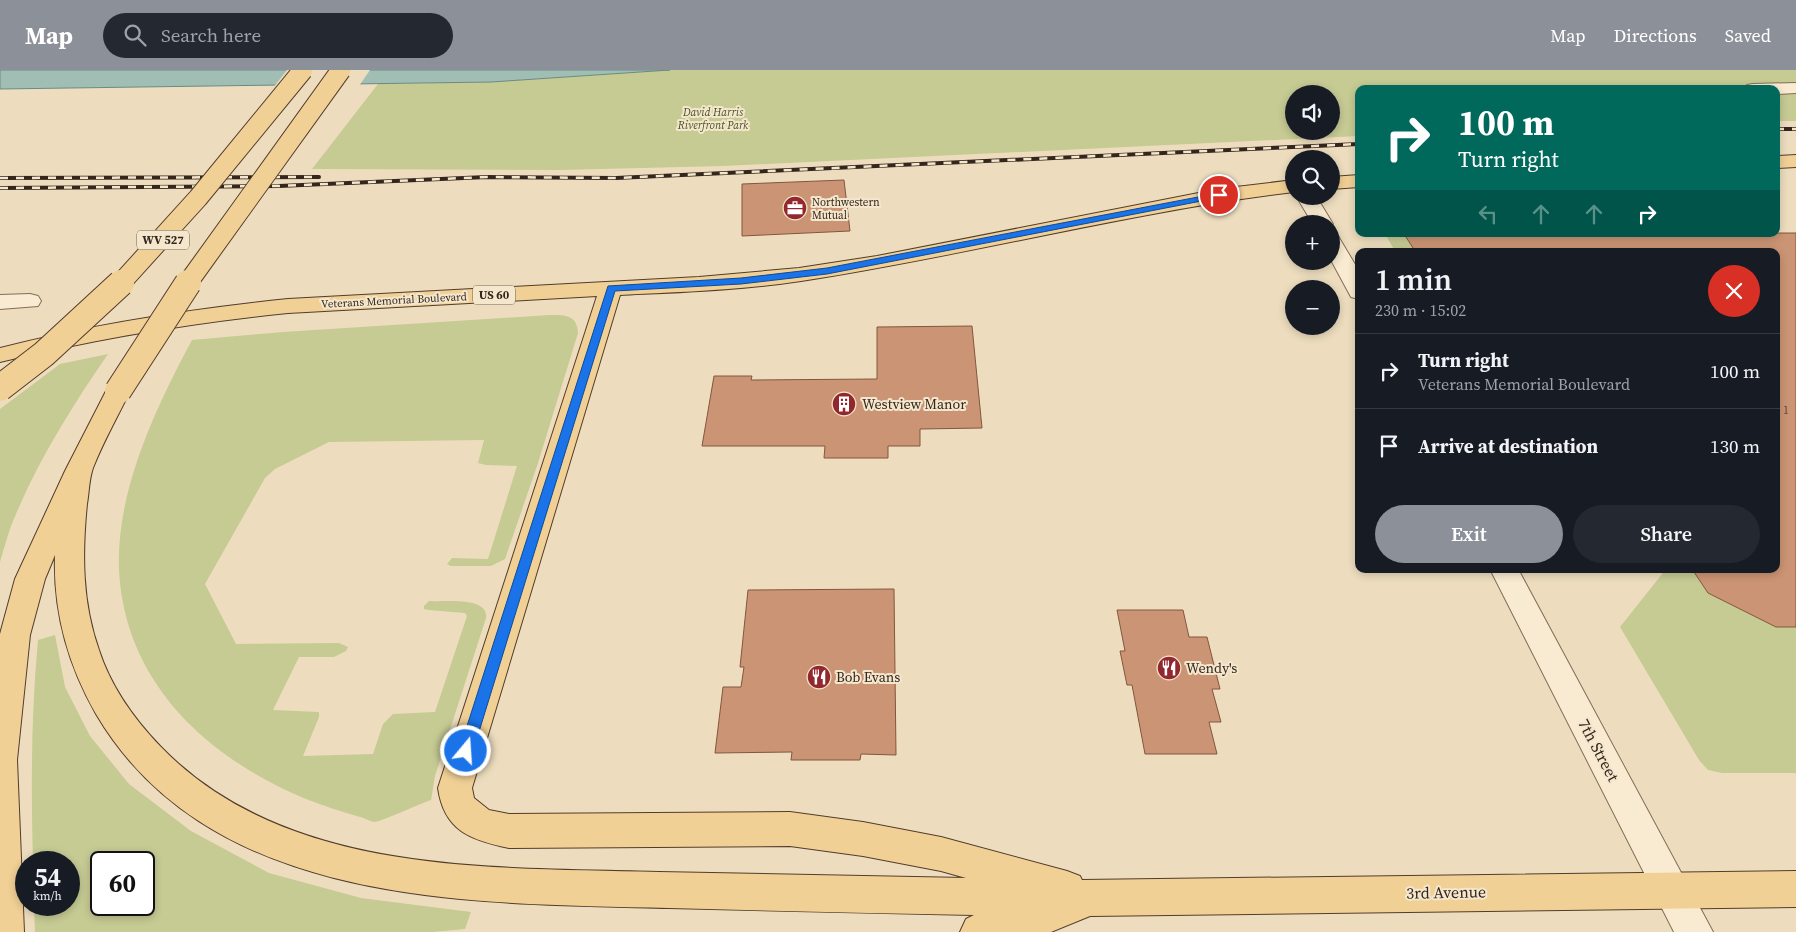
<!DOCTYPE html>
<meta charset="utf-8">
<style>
body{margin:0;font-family:"Source Serif 4",serif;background:#242831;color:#f1f3f6;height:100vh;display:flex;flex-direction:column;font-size:19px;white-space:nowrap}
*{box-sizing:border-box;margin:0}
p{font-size:16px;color:#9ea1a6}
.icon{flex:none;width:28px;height:28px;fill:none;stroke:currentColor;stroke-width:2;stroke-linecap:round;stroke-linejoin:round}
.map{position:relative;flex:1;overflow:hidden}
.side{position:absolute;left:1355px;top:178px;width:425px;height:325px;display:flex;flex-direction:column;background:#171b24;border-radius:10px;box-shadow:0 2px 8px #0003}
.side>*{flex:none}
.guide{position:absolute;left:1355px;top:15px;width:425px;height:152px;border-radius:10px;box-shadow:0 2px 8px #0003;background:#00695c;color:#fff;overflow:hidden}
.controls{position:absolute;left:1285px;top:15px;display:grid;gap:10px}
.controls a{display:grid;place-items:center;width:55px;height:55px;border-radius:50%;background:#171b24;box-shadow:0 2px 8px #0003;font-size:25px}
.speed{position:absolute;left:15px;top:781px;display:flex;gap:10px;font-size:25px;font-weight:700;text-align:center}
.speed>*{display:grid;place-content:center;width:65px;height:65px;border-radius:50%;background:#171b24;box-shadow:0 2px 8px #0003;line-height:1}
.speed small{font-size:12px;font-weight:400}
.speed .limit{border:2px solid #111;border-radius:8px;background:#fff;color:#111}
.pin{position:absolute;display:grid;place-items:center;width:42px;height:42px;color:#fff;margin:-21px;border:2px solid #fff;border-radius:50%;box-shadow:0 1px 5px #0007}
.me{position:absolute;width:55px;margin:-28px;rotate:18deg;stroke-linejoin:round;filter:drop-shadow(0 0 4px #0008)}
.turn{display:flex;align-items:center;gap:18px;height:105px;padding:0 20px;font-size:22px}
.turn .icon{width:65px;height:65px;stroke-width:2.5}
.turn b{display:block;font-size:35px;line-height:42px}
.lanes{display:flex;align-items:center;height:48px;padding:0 20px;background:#0003;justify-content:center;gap:25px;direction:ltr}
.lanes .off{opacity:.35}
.round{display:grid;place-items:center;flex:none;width:52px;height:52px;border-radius:26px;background:#242831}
.summary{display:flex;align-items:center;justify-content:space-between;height:85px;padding:0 20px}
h1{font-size:30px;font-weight:600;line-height:38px}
.primary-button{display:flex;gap:10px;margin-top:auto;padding:10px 20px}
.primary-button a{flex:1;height:58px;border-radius:30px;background:#8c9099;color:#fff;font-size:20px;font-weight:600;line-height:58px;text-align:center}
.primary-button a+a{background:#242831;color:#f1f3f6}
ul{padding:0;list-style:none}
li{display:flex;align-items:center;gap:15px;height:75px;padding:0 20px;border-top:1px solid #363941}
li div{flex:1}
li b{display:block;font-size:19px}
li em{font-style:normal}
header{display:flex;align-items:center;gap:30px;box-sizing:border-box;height:70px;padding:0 25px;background:#8c9099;color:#fff}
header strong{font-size:24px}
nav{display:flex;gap:28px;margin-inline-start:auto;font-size:18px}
.search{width:350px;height:45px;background:#242831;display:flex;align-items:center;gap:12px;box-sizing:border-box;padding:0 18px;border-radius:28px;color:#9ea1a6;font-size:19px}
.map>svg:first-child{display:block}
.green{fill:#c6ca93;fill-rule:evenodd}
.water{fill:#a1beb5;stroke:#698b82}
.pier{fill:#edddbe}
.building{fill:#cb9474;stroke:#83563e}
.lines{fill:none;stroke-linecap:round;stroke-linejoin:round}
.minor-casing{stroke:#856d57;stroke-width:2}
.major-casing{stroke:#523c2c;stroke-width:2}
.minor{fill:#f8ebd1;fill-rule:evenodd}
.major{fill:#f1d095;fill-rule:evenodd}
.rail-casing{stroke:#34261c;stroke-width:4}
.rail{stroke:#f4e7cd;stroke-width:2.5;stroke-dasharray:8;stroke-linecap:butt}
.major-bridge-far1-casing{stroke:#523c2c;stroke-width:21;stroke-linecap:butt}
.major-bridge-casing{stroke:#523c2c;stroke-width:28;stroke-linecap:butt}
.major-bridge-far1{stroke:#f1d095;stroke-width:19}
.major-bridge{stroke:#f1d095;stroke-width:26}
.route{fill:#1a73e8;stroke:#114b97}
.labels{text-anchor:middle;stroke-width:4;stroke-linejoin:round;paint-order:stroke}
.far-park-label{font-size:11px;font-style:italic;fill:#475023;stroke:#f4e7cd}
.far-poi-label{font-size:11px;fill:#34261c;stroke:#f4e7cd;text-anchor:start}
.far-street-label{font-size:11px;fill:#34261c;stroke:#f4e7cd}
.number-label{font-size:11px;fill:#5a4232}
.shield{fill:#f4e7cd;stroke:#6e6051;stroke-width:1}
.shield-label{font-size:12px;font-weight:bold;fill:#34261c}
.poi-label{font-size:14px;fill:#34261c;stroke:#f4e7cd;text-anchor:start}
.near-street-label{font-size:16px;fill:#34261c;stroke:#f4e7cd}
</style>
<header>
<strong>Map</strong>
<div class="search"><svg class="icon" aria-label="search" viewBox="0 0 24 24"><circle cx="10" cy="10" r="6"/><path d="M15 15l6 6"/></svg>Search here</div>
<nav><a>Map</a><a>Directions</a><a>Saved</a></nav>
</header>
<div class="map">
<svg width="1796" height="862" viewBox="0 0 1796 862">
<rect width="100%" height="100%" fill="#edddbe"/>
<path class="green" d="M670,0H1796V51H1776V19H1359V66L723,96L560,100L312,99L378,14L491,12ZM1294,24H1331V61H1294Z
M1385,164H1405L1415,181H1395Z
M550,245C566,245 577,245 578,263L538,393L505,489L491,496H451L447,494L452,488L488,489L517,396L486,395L478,393L484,370L329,372L275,399L265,408L205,514L236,574L339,573L348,577L346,581L334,587H299L273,640L319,642V647L303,686L373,684L383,654L393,644L435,642L467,546L465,543L429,540L424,539V536L429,531C444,532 489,526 486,548L435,706L431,730C421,733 381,752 374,752C370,751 364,748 360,747C342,742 324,736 306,729C207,688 124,612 119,499C116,421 156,337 192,270L283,262Z
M108,284C73,335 40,387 16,444C9,459 5,476 0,492V339L60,294Z
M1666,499H1692L1708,523L1796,557V703H1722L1708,700L1699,690L1620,557Z
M55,565L65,617L90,666L129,714L191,761L269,803L361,828L471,842L465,859L433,862H35L34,835H69V792H33C31,717 31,645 38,570ZM144,792V835H101V792Z"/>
<path class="water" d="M0,0H670L491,12L0,19Z"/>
<path class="pier" d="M287,0H370L359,16L273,18Z"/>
<path class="building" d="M844,110L850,161L742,166V114Z
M1796,163V557H1776L1708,523L1692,499H1776V181H1415L1404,164Z
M972,256L982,358L920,359V376H888V388H824L825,376H702L714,306H752L751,310L877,309V257Z
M894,519L896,685L861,684L860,690H791L792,682L715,683L723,617H741L744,597H740L748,520Z
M1117,540H1183L1189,567H1207L1220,619H1212L1221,652H1209L1217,684H1145L1132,615H1127L1120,581H1125Z"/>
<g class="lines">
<g class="minor-casing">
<path id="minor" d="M1796,13V23L1776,24V19H1745L1747,15L1753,14Z
M1296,126H1316L1333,154L1331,157V154H1313Z
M1331,164L1338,166L1359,201V229L1351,227L1331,190Z
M30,224L38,226L41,231L38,236L0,239V225Z
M1490,499H1518L1713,862H1674Z"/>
</g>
<g class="major-casing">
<path id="major" d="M1796,85V97L1776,98V86Z
M1359,105V117L1331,119V107Z
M1294,110V122C1128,142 966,186 801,211C742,220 680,222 620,225L472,718L474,728L489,740L509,744L790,742L863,752L941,767L1067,801L1080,806L1082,810L1796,801V837L1090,846L1051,862H960L966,849L974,845C873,843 771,841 669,838C472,833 211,839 96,644C68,595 53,542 55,485L45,509L30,565L17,690L24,862H0V564L15,509L65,401L106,321L109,315L118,313L127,315L130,321C118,346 103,372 93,398C89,409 89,423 87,434C82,484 82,532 99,580C111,617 134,649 161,677C287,807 492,797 659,802C761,804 864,806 966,808L941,801L863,786L790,776L509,778C471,770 444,761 438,718L597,226L288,243C191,253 95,269 0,292V278C95,254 191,239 288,229L699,207L799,198L877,186L1219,119Z"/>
</g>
<use href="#minor" class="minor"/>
<use href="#major" class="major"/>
<g class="rail-casing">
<path id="rail" d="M1776,59H1796
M0,108L319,107
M0,118L279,116L487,107L616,108L1359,74"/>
</g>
<use href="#rail" class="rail"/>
<g class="major-bridge-far1-casing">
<path id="major-bridge-far1" d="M120,214L198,128L303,0
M187,214L341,0"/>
</g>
<g class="major-bridge-casing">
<path id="major-bridge" d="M0,318L44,284L121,213
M118,321L188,213"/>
</g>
<use href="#major-bridge-far1" class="major-bridge-far1"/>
<use href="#major-bridge" class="major-bridge"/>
</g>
<path class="route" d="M1219,123L1222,124V127L827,204L741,214L615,221L473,681L471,685L466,687L461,685L459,681L608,216L741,208L827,198Z"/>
<defs>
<g id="office-disc" transform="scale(1.25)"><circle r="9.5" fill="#92282e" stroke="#f4e7cd"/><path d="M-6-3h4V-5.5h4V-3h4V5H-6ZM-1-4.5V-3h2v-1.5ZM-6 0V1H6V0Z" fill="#fff"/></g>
<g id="building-disc" transform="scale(1.25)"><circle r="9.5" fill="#92282e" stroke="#f4e7cd"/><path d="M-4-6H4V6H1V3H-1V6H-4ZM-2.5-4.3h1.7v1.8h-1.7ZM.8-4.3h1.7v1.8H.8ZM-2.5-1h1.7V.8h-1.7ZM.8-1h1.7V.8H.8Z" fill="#fff"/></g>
<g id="restaurant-disc" transform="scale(1.25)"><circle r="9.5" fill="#92282e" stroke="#f4e7cd"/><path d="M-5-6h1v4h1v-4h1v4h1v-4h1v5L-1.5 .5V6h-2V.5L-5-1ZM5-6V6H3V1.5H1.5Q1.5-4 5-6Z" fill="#fff"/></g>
</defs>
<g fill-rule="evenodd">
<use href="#office-disc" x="795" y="138"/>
<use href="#building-disc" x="844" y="334"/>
<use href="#restaurant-disc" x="1169" y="598"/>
<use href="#restaurant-disc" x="819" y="607"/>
</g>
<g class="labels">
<g class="far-park-label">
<text x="713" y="46">David Harris<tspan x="713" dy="13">Riverfront Park</tspan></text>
</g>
<g class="far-poi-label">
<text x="812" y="136">Northwestern<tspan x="812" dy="13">Mutual</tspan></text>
</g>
<g class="far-street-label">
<text transform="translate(394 230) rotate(-3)" y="4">Veterans Memorial Boulevard</text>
</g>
<g class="number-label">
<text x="1786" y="344">1</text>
</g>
<g class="shield">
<rect x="137" y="160.5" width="52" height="19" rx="4"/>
<rect x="473" y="215.5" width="42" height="19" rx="4"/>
</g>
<g class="shield-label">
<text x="163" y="174">WV 527</text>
<text x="494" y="229">US 60</text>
</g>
<g class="poi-label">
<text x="862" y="339">Westview Manor</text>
<text x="1186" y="603">Wendy's</text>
<text x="836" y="612">Bob Evans</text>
</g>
<g class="near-street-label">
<text transform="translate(1599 680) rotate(62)" y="6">7th Street</text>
<text transform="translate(1446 822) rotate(-1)" y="6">3rd Avenue</text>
</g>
</g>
</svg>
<div class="controls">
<a><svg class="icon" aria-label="sound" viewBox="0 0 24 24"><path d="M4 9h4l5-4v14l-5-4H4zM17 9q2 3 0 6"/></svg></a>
<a><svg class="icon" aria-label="search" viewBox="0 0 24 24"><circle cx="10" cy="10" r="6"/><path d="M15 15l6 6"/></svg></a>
<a>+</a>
<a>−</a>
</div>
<div class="speed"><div>54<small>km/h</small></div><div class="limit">60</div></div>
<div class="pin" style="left:1219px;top:125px;background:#d93025"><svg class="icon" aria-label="arrive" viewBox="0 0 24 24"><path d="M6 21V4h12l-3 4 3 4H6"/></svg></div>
<svg class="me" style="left:466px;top:681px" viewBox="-20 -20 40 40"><circle r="17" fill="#1a73e8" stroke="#fff" stroke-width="3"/><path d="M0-11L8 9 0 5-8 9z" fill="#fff"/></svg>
<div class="guide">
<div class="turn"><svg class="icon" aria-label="right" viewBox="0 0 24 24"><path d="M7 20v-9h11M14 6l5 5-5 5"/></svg><div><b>100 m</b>Turn right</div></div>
<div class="lanes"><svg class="icon off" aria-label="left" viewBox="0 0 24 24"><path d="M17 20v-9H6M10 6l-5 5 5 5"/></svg><svg class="icon off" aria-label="ahead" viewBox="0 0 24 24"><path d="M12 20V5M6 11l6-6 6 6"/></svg><svg class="icon off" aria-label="ahead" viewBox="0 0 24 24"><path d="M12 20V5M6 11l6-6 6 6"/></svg><svg class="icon" aria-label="right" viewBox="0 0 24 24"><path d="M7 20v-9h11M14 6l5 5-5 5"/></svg></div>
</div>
<section class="side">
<div class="summary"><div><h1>1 min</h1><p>230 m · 15:02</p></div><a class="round" style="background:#d93025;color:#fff"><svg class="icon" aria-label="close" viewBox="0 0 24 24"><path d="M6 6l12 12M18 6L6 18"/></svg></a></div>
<ul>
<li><svg class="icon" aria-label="right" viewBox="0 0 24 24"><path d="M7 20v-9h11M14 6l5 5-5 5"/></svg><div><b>Turn right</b><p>Veterans Memorial Boulevard</p></div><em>100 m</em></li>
<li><svg class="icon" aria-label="arrive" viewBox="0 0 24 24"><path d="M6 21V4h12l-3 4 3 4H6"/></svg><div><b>Arrive at destination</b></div><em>130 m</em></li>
</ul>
<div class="primary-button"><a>Exit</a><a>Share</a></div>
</section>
</div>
